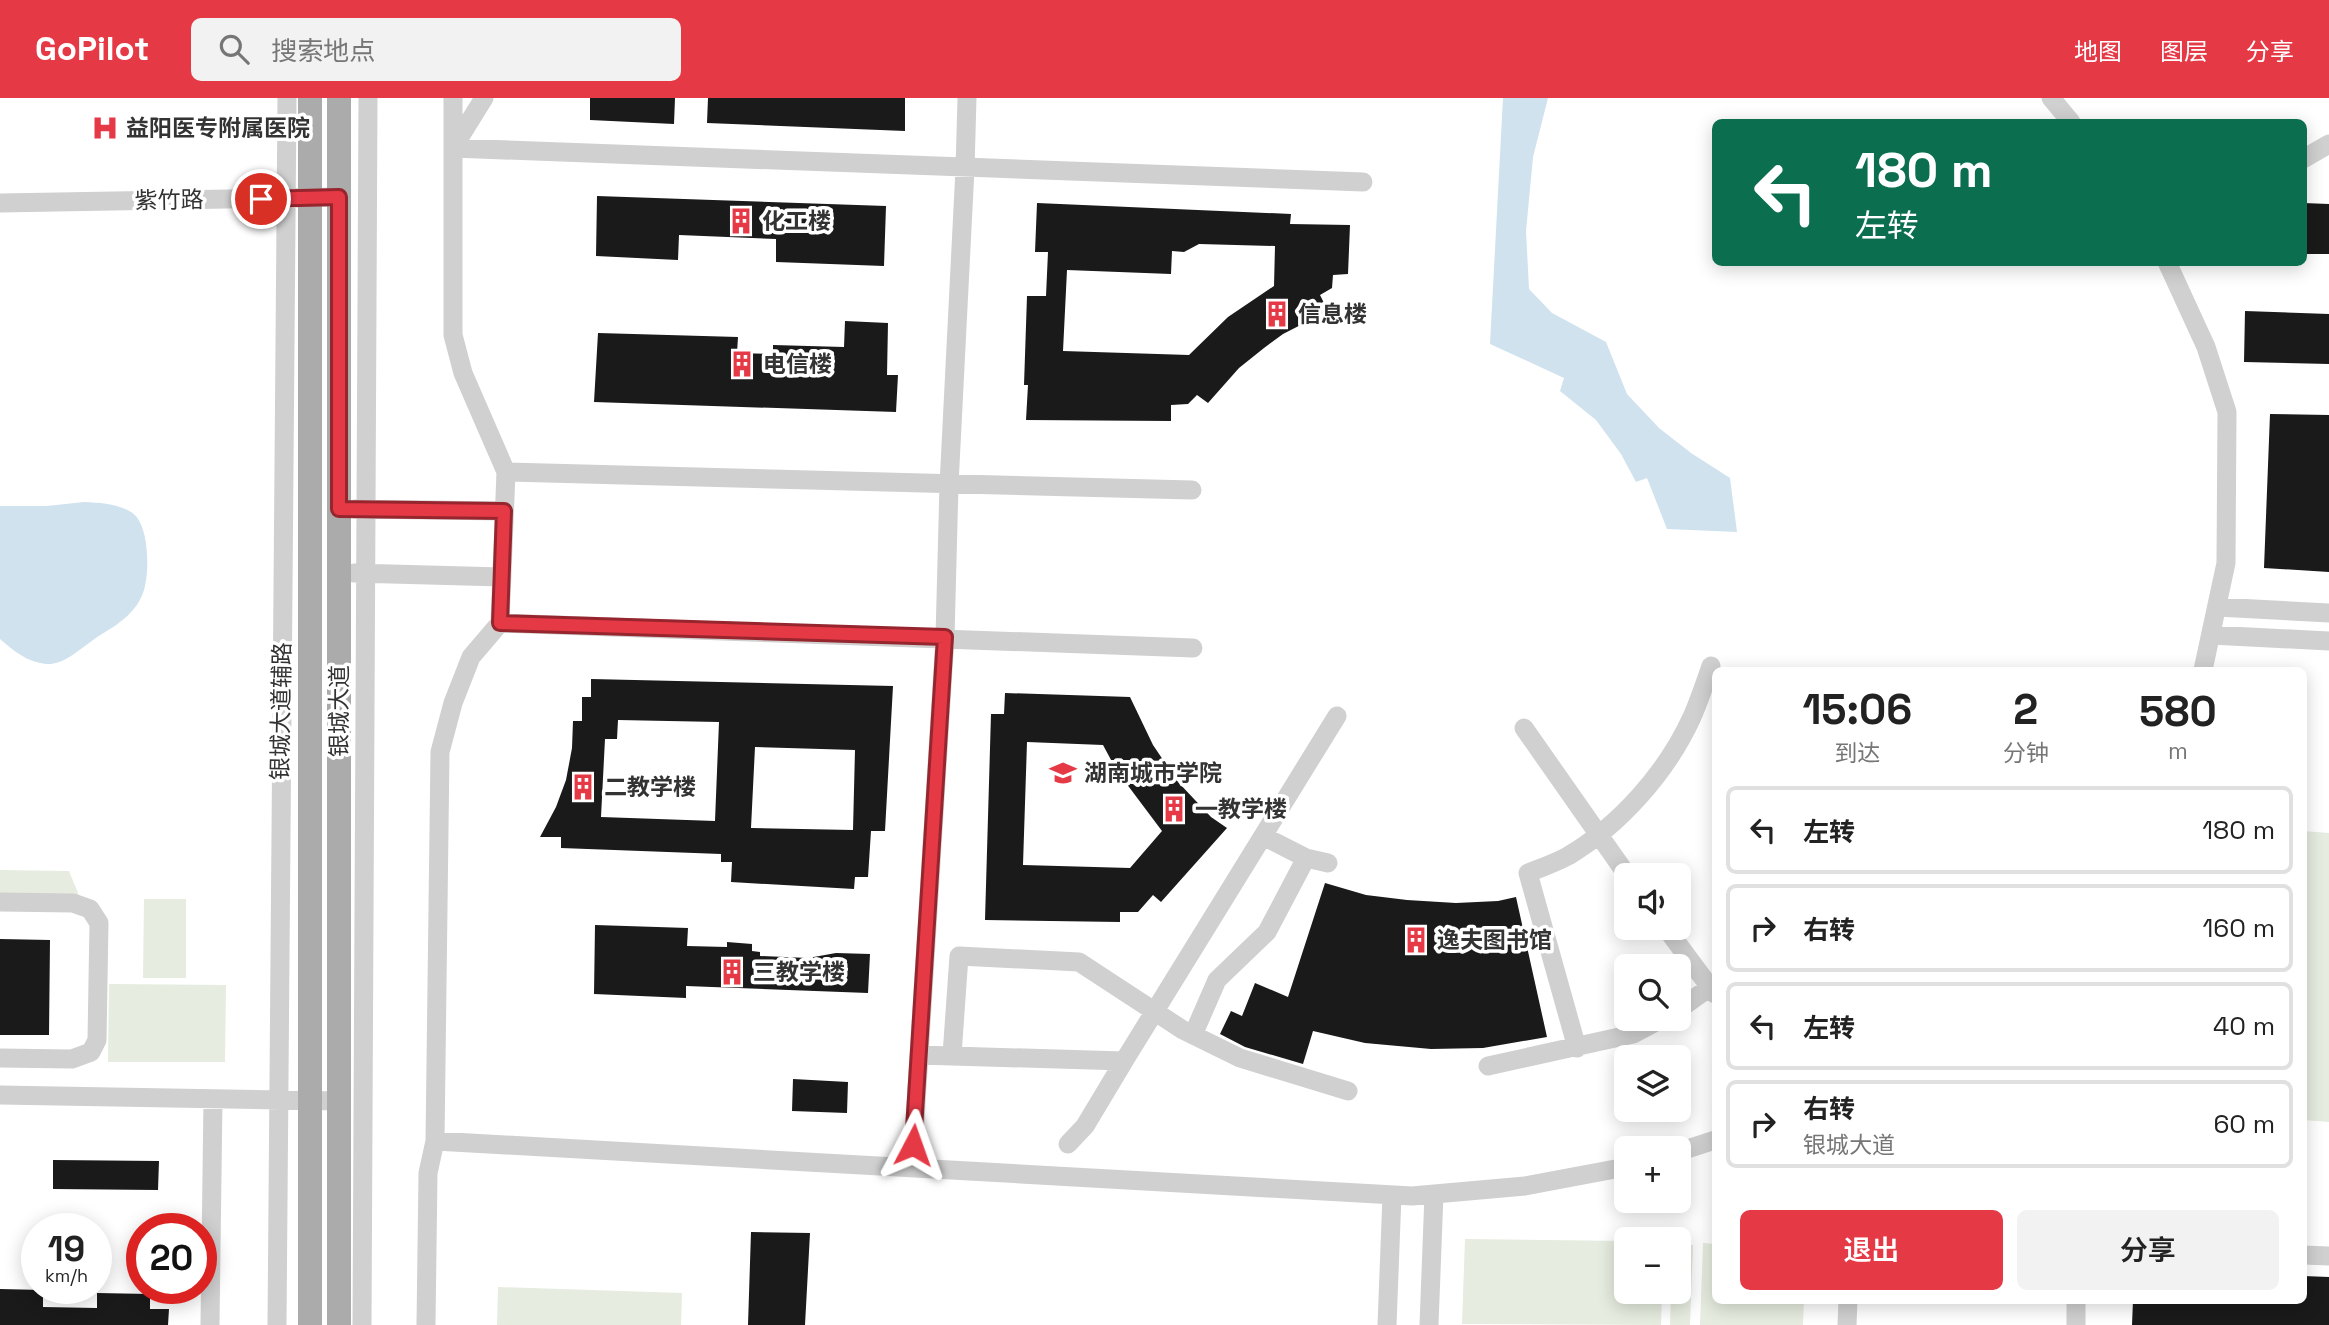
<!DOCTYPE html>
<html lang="zh">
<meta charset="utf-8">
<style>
body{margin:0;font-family:"Space Grotesk","Noto Sans SC",sans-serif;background:#f2f2f2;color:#222;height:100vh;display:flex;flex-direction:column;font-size:26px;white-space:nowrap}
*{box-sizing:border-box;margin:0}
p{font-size:23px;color:#767676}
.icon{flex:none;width:38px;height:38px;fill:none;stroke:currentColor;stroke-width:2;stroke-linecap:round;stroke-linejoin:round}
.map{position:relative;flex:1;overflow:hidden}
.panel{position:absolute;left:1712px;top:569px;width:595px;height:637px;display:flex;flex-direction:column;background:#fff;border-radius:10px;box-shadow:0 4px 18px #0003}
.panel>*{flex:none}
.guide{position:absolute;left:1712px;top:21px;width:595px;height:147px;border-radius:10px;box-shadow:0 4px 18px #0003;background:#0b6e4f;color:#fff;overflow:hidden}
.fabs{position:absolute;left:1614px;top:765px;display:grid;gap:14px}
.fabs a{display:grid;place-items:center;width:77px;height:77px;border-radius:10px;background:#fff;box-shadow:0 4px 18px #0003;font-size:35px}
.speed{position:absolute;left:21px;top:1115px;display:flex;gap:14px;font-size:35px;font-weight:700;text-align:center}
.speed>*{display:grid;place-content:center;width:91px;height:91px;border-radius:50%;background:#fff;box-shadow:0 4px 18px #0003;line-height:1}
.speed small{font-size:18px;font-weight:400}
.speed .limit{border:10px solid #d22;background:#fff;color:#111}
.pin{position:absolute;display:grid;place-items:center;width:60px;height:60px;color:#fff;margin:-30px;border:4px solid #fff;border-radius:50%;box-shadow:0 2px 7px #0007}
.me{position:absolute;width:77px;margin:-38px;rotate:4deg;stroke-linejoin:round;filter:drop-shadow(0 0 5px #0008)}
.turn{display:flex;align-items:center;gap:24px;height:147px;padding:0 28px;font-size:32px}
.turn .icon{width:91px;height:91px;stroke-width:2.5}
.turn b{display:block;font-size:49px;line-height:60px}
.eta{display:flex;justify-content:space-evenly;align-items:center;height:119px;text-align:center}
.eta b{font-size:42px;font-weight:600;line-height:49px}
.button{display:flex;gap:14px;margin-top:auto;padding:14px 28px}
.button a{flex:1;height:80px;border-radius:10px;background:#e63946;color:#fff;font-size:28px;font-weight:600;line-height:80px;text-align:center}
.button a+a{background:#f2f2f2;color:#222}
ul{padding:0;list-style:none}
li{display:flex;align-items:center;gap:21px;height:88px;margin:0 14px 10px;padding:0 14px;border:4px solid #e0e0e0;border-radius:10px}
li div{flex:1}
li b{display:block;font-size:26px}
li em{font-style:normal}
header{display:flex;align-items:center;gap:42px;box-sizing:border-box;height:98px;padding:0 35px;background:#e63946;color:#fff}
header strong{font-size:33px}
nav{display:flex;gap:38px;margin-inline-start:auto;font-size:24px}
.search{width:490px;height:63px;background:#f2f2f2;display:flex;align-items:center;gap:18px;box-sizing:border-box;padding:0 24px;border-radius:10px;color:#767676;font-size:26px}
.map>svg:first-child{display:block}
.green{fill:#e6ecdf}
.water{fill:#cfe2ee}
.building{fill:#1a1a1a;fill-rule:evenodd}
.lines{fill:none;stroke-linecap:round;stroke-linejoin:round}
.minor{stroke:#d0d0d0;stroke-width:19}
.major{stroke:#ababab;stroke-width:24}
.route-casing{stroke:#96252e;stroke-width:18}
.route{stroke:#e63946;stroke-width:12}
.labels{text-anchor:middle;stroke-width:7;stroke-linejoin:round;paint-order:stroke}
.poi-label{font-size:23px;font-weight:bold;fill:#333;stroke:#fff;text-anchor:start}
.street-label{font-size:23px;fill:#333;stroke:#fff}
</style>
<header>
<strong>GoPilot</strong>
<div class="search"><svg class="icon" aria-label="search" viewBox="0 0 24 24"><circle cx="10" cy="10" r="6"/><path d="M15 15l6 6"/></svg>搜索地点</div>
<nav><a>地图</a><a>图层</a><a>分享</a></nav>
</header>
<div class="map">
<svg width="2329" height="1227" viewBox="0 0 2329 1227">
<rect width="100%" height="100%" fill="#fff"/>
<path class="green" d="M2303,733L2329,735V1024L2303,1022Z
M0,772L69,773L80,800L0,799Z
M144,801H186V880H143Z
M109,886L226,887L225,964H108Z
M1465,1141L1626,1143V1194H1662L1661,1227L1462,1226Z
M1703,1145L1715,1146V1202H1804L1803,1227H1700Z
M1678,1147H1693L1690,1227H1670L1671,1194H1678Z
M498,1189L682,1195L681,1227H497Z"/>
<path class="water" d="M1503,0H1548L1533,59L1526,133L1529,191L1552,215L1606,244L1627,296L1659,330L1691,355L1730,380L1737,434L1667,431L1647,380L1636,384L1621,356L1596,322L1560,293L1564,280L1490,246Z
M84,404C100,405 116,405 131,414C150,425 150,476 143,495C141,501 136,509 132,513C120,527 103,534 89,545C76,554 63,567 46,566C27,564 14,553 0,541V408H47Z"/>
<path class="building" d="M590,0H675L674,26L590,22Z
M708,0H905V33L707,25Z
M597,98L886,108L884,168L776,164V141L679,137L678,162L596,158Z
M1037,105L1291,116L1290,126L1350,127L1348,176L1333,177L1332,190L1320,197L1328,213L1283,236L1264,250L1239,270L1208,305L1197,297L1188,306L1171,307V323L1026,322L1028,287H1024L1027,198H1046L1048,154H1035ZM1199,146L1275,148L1274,188L1228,219L1189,257L1063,253L1067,172L1171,176L1172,153L1184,154Z
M2303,105L2329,106V156H2303Z
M2245,213L2329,216V266L2244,264Z
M845,223L888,225L887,277H898L896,314L594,304L598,235L738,239L737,255L773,256V247L844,249Z
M2270,316L2329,317V474L2264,470Z
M591,581L893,588L885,733H871L868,779H855L854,791L731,784L732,764H721V756L561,750V739H540L556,709L566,682L572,650L573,623H582V599H591ZM618,622L719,624L715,723L601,719L605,641H617ZM755,649L855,652L853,732L751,730Z
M1005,595L1130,599L1153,647L1178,684L1211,719L1227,730L1161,804L1153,797L1138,814H1120V824L985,822L991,616H1004ZM1027,644L1103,647L1117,673L1162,733L1130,770L1023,767Z
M1325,785L1366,797L1407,802L1456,805L1498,803L1516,799L1547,939L1483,950L1431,951L1365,945L1313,933L1303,966L1245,949L1220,936L1231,913L1242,918L1255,885L1288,899Z
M595,827L688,830L687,848L727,849V844L752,846V853L760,854V858L808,860L836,855L870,856L868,895L686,888V900L594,896Z
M0,841L50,842L49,937H0Z
M793,981L848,984L847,1015L792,1013Z
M53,1062L159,1063L158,1092L53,1091Z
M751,1134L810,1135L805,1227H748Z
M2303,1178L2329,1179V1227H2132L2133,1202H2303Z
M0,1191L43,1192V1209L97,1210V1195L150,1196V1211H169L168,1227H0Z"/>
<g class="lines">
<path class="minor" d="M484,0L453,50L1363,84
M2051,0L2071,24
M2303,61L2329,46
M0,105L339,99
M2167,164L2206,249L2227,314L2226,465L2203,572
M506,374L1192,392
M355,411L504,413
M354,475L502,479
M2217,509L2329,515
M500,525L1193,550
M2211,537L2329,543
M1524,630L1627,777
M1263,738L1306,760L1328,765
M0,804L73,805L90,811L99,825L97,942L91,954L72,961L0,960
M1666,830L1715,896
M1678,912L1710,889
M1193,937L1217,882L1267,834L1306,760
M1577,950L1528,775C1541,770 1555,765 1568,758C1620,727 1667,674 1692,619C1699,603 1705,585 1711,568
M919,957L1124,963L1337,618
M952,957L959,858L1079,864L1183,932L1240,960L1348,993
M1488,968L1633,936L1663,920
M0,997L339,1003
M435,1043L1412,1098L1525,1088L1626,1069
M1068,1046L1085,1028L1124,963
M1678,1054L1715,1042
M912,1070L945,539L949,387L965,71L967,0
M2303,1157L2329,1158
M210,1227L213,1001
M277,1227L287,0
M362,1227L368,0
M426,1227L428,1075L435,1043L440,654L453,605L471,559L500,525L506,374L463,275L453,237V0
M1387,1227L1392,1097
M1429,1227L1434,1096
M1847,1227L1848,1202
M2076,1227V1202"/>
<path class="major" d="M310,1227V0
M339,1227V0"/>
</g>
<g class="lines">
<g class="route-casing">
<path id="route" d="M261,101L339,99V411L504,413L500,525L945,539L913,1047"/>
</g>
<use href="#route" class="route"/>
</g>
<defs>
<g id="hospital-bare" transform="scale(2.1)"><path d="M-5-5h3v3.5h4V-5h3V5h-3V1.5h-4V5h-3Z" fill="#e63946" stroke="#fff" stroke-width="2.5" paint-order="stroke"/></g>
<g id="building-bare" transform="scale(2.1)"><path d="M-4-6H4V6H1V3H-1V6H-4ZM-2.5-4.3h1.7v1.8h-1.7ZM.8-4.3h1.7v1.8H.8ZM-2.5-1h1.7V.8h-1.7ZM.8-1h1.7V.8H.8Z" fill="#e63946" stroke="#fff" stroke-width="2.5" paint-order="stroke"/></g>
<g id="university-bare" transform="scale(2.1)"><path d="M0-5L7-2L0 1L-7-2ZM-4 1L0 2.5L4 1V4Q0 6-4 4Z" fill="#e63946" stroke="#fff" stroke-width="2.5" paint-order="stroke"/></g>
</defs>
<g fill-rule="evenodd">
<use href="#hospital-bare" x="105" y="30"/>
<use href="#building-bare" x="741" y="123"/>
<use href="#building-bare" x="1277" y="216"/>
<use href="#building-bare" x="742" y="266"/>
<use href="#university-bare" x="1063" y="675"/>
<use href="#building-bare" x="583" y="689"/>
<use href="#building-bare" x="1174" y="711"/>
<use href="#building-bare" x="1416" y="842"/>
<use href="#building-bare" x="732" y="874"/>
</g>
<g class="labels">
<g class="poi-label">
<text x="126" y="38">益阳医专附属医院</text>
<text x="762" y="131">化工楼</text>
<text x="1298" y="224">信息楼</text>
<text x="763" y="274">电信楼</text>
<text x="1084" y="683">湖南城市学院</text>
<text x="604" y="697">二教学楼</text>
<text x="1195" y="719">一教学楼</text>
<text x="1437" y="850">逸夫图书馆</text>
<text x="753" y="882">三教学楼</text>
</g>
<g class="street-label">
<text transform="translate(169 102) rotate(-1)" y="8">紫竹路</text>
<text transform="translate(281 613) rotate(-89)" y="8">银城大道辅路</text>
<text transform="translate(339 613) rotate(-90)" y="8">银城大道</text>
</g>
</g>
</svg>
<div class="fabs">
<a><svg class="icon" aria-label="sound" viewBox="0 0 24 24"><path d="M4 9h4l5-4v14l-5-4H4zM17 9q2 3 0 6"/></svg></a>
<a><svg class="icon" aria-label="search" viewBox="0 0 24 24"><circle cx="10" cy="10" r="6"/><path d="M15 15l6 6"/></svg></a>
<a><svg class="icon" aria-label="layers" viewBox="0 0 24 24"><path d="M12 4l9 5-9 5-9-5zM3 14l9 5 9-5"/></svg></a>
<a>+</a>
<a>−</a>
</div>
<div class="speed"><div>19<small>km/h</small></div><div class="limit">20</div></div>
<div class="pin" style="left:261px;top:101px;background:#d93025"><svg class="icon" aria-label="arrive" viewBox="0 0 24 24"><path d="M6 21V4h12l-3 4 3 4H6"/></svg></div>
<svg class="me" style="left:913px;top:1047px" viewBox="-20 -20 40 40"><path d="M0-17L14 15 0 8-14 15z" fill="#e63946" stroke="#fff" stroke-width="4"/></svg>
<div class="guide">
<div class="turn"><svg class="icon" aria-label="left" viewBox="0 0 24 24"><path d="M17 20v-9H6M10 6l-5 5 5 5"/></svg><div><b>180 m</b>左转</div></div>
</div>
<section class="panel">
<div class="eta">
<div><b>15:06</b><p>到达</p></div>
<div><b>2</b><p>分钟</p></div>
<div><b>580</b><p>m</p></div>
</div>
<ul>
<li><svg class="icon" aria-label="left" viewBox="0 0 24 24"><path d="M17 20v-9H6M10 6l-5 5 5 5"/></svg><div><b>左转</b></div><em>180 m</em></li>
<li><svg class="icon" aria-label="right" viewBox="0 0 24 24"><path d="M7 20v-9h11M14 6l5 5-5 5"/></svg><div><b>右转</b></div><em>160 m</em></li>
<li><svg class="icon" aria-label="left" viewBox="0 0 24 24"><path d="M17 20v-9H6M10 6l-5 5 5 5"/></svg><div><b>左转</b></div><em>40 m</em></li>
<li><svg class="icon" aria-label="right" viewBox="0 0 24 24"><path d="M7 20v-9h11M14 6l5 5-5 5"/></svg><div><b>右转</b><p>银城大道</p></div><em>60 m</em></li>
</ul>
<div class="button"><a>退出</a><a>分享</a></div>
</section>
</div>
